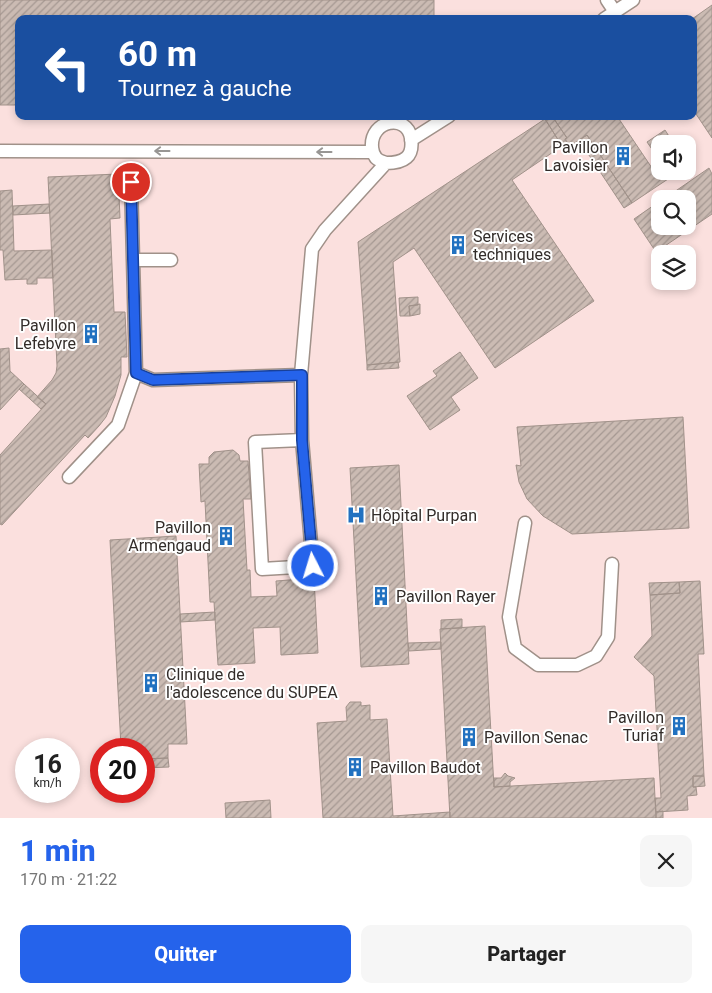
<!DOCTYPE html>
<html lang="fr">
<meta charset="utf-8">
<style>
body{margin:0;font-family:Roboto,sans-serif;background:#f6f6f6;color:#222;height:100vh;display:flex;flex-direction:column;font-size:19px;white-space:nowrap}
*{box-sizing:border-box;margin:0}
p{font-size:16px;color:#767676}
.icon{flex:none;width:28px;height:28px;fill:none;stroke:currentColor;stroke-width:2;stroke-linecap:round;stroke-linejoin:round}
.map{position:relative;height:818px;overflow:hidden}
.details{display:flex;flex-direction:column;background:#fff;flex:1}
.details>*{flex:none}
.hud{position:absolute;left:15px;top:15px;width:682px;height:105px;border-radius:10px;box-shadow:0 2px 8px #0003;background:#1a4fa0;color:#fff;overflow:hidden}
.controls{position:absolute;left:651px;top:135px;display:grid;gap:10px}
.controls a{display:grid;place-items:center;width:45px;height:45px;border-radius:10px;background:#fff;box-shadow:0 2px 8px #0003;font-size:25px}
.speed{position:absolute;left:15px;top:738px;display:flex;gap:10px;font-size:25px;font-weight:700;text-align:center}
.speed>*{display:grid;place-content:center;width:65px;height:65px;border-radius:50%;background:#fff;box-shadow:0 2px 8px #0003;line-height:1}
.speed small{font-size:12px;font-weight:400}
.speed .limit{border:8px solid #d22;background:#fff;color:#111}
.pin{position:absolute;display:grid;place-items:center;width:42px;height:42px;color:#fff;margin:-21px;border:2px solid #fff;border-radius:50%;box-shadow:0 1px 5px #0007}
.me{position:absolute;width:55px;margin:-28px;rotate:355deg;stroke-linejoin:round;filter:drop-shadow(0 0 4px #0008)}
.turn{display:flex;align-items:center;gap:18px;height:105px;padding:0 20px;font-size:22px}
.turn .icon{width:65px;height:65px;stroke-width:2.5}
.turn b{display:block;font-size:35px;line-height:42px}
.round{display:grid;place-items:center;flex:none;width:52px;height:52px;border-radius:10px;background:#f6f6f6}
.overview{display:flex;align-items:center;justify-content:space-between;height:85px;padding:0 20px}
h1{font-size:30px;font-weight:800;line-height:38px;color:#2563eb}
.action{display:flex;gap:10px;margin-top:auto;padding:10px 20px}
.action a{flex:1;height:58px;border-radius:10px;background:#2563eb;color:#fff;font-size:20px;font-weight:800;line-height:58px;text-align:center}
.action a+a{background:#f6f6f6;color:#222}
.map>svg:first-child{display:block}
.medical{fill:#fbe0de;fill-rule:evenodd}
.building{fill:url(#building-hatch);stroke:#a1928a}
.lines{fill:none;stroke-linecap:round;stroke-linejoin:round}
.service-casing{stroke:#a09189;stroke-width:15}
.service{stroke:#fff;stroke-width:12}
.oneway{stroke:#989694}
.route-casing{stroke:#184099;stroke-width:12}
.route{stroke:#2563eb;stroke-width:9}
.labels{text-anchor:middle;stroke-width:4;stroke-linejoin:round;paint-order:stroke}
.poi-label{font-size:16px;fill:#322c29;stroke:#fefefe;text-anchor:start}
</style>
<div class="map">
<svg width="712" height="818" viewBox="0 0 712 818">
<defs>
<pattern id="building-hatch" width="6" height="6" patternUnits="userSpaceOnUse" patternTransform="scale(1.25)"><rect width="6" height="6" fill="#cbbbb3"/><path d="M-1 1l2-2M0 6l6-6M5 7l2-2" fill="none" stroke="#a59892"/></pattern>
</defs>
<rect width="100%" height="100%" fill="#feede5"/>
<path class="medical" d="M0,0H712V818H0ZM19,19H694V116H19ZM660,144H688V171H660ZM660,199H688V226H660ZM660,254H688V281H660ZM26,749H69V791H26ZM101,749H144V791H101Z"/>
<path class="building" d="M0,0H434V19H19V105H0Z
M712,5V138L694,111V19H692Z
M548,116H552L567,138L565,139L567,143L562,146L545,119Z
M552,116H617L654,171L660,166V171H680L632,203L587,135L570,146L565,139L567,138Z
M545,119L562,146L512,180L594,301L495,368L414,248L393,262L400,362L367,365L358,242Z
M665,130L674,144H660V161L647,142Z
M587,135L632,203L624,208L579,140Z
M709,168L712,174V214L656,252L634,219L660,201V226H688V199H664Z
M118,174L120,218L110,219L114,312H125L127,357H121V375L115,396L106,417L99,426L88,438L85,435L2,525L0,524V455L46,404L37,397L52,380L56,373L57,366L48,177Z
M12,190L14,251L52,250L53,278H37V284H27V279L5,280L3,250H0V191Z
M49,204L50,213L13,215V206Z
M418,297V305L409,306L410,316H400L399,298Z
M420,304V314L410,316L409,306Z
M9,348L10,371L24,384L0,410V349Z
M460,352L478,378L451,397L460,410L430,430L407,396L437,376L433,371Z
M398,362L399,368L367,370V365Z
M24,384L46,404L41,409L19,389Z
M683,417L689,528L572,534L543,516L527,499L519,482L516,465L521,466L517,427Z
M233,450L239,455L240,461H248L251,499H243L247,570H250L251,597L277,596L276,581L314,578L318,653L281,655L280,627L253,628L255,663L218,665L214,602H210L205,501L201,502L199,464H209V457L214,452Z
M399,465L409,664L361,667L350,468Z
M176,536L187,744H168V758L144,759V749H141V746L121,747L110,540Z
M700,581L704,654H698L704,776H693V787H696L697,795L687,796L688,810L656,812L655,798H661L654,676L634,657L652,636L650,595L680,593L679,582Z
M679,582L680,593L650,595L649,583Z
M215,612V620L180,622V614Z
M462,619V628L441,629V620Z
M485,626L494,787L654,778L656,818H450L440,629Z
M441,642V649L409,651L408,643Z
M350,702H361V706L370,705V720L387,719L393,816L450,812V818H323L317,723L347,721L346,707Z
M168,758L169,767L144,768V759Z
M505,773L508,776L515,778L510,782V786L494,787V778H501Z
M693,776H704L705,786L693,787Z
M270,800L271,818H226L225,803Z
M663,811V818H656V812Z"/>
<g class="lines">
<g class="service-casing">
<path id="service" d="M607,0L615,12
M604,19L633,0
M411,140L449,116
M0,151L373,152
M131,182L133,260H171
M136,373L153,380L301,375
M302,440L255,442L262,569L313,566L302,440L301,375L312,249L325,230L386,163C404,163 414,157 411,138C407,113 370,120 372,147C372,150 374,155 376,158C378,160 383,162 386,163
M69,477L118,425L136,373L133,260
M525,523L509,617L515,648L538,665H577L596,656L608,637L612,564"/>
</g>
<use href="#service" class="service"/>
</g>
<defs><path id="oneway-shaft" d="M-6 0H5M1.5-3L5.5 0L1.5 3" fill="none" stroke-width="1.6" stroke-linecap="round" stroke-linejoin="round" transform="scale(1.25)"/></defs>
<g class="oneway">
<use href="#oneway-shaft" transform="translate(162 151) rotate(-180)"/>
<use href="#oneway-shaft" transform="translate(324 152) rotate(-180)"/>
</g>
<g class="lines">
<g class="route-casing">
<path id="route" d="M131,182L136,373L153,380L302,375V440L313,566"/>
</g>
<use href="#route" class="route"/>
</g>
<defs>
<g id="building-bare" transform="scale(1.5)"><path d="M-4-6H4V6H1V3H-1V6H-4ZM-2.5-4.3h1.7v1.8h-1.7ZM.8-4.3h1.7v1.8H.8ZM-2.5-1h1.7V.8h-1.7ZM.8-1h1.7V.8H.8Z" fill="#2171c0" stroke="#fefefe" stroke-width="2.5" paint-order="stroke"/></g>
<g id="hospital-bare" transform="scale(1.5)"><path d="M-5-5h3v3.5h4V-5h3V5h-3V1.5h-4V5h-3Z" fill="#2171c0" stroke="#fefefe" stroke-width="2.5" paint-order="stroke"/></g>
</defs>
<g fill-rule="evenodd">
<use href="#building-bare" x="623" y="156"/>
<use href="#building-bare" x="458" y="245"/>
<use href="#building-bare" x="91" y="334"/>
<use href="#hospital-bare" x="356" y="515"/>
<use href="#building-bare" x="226" y="536"/>
<use href="#building-bare" x="381" y="596"/>
<use href="#building-bare" x="151" y="683"/>
<use href="#building-bare" x="679" y="726"/>
<use href="#building-bare" x="469" y="737"/>
<use href="#building-bare" x="355" y="767"/>
</g>
<g class="labels">
<g class="poi-label">
<text x="608" y="153" text-anchor="end">Pavillon<tspan x="608" dy="18">Lavoisier</tspan></text>
<text x="473" y="242">Services<tspan x="473" dy="18">techniques</tspan></text>
<text x="76" y="331" text-anchor="end">Pavillon<tspan x="76" dy="18">Lefebvre</tspan></text>
<text x="371" y="521">Hôpital Purpan</text>
<text x="211" y="533" text-anchor="end">Pavillon<tspan x="211" dy="18">Armengaud</tspan></text>
<text x="396" y="602">Pavillon Rayer</text>
<text x="166" y="680">Clinique de<tspan x="166" dy="18">l'adolescence du SUPEA</tspan></text>
<text x="664" y="723" text-anchor="end">Pavillon<tspan x="664" dy="18">Turiaf</tspan></text>
<text x="484" y="743">Pavillon Senac</text>
<text x="370" y="773">Pavillon Baudot</text>
</g>
</g>
</svg>
<div class="controls">
<a><svg class="icon" aria-label="sound" viewBox="0 0 24 24"><path d="M4 9h4l5-4v14l-5-4H4zM17 9q2 3 0 6"/></svg></a>
<a><svg class="icon" aria-label="search" viewBox="0 0 24 24"><circle cx="10" cy="10" r="6"/><path d="M15 15l6 6"/></svg></a>
<a><svg class="icon" aria-label="layers" viewBox="0 0 24 24"><path d="M12 4l9 5-9 5-9-5zM3 14l9 5 9-5"/></svg></a>
</div>
<div class="speed"><div>16<small>km/h</small></div><div class="limit">20</div></div>
<div class="pin" style="left:131px;top:182px;background:#d93025"><svg class="icon" aria-label="arrive" viewBox="0 0 24 24"><path d="M6 21V4h12l-3 4 3 4H6"/></svg></div>
<svg class="me" style="left:313px;top:566px" viewBox="-20 -20 40 40"><circle r="17" fill="#2563eb" stroke="#fff" stroke-width="3"/><path d="M0-11L8 9 0 5-8 9z" fill="#fff"/></svg>
<div class="hud">
<div class="turn"><svg class="icon" aria-label="left" viewBox="0 0 24 24"><path d="M17 20v-9H6M10 6l-5 5 5 5"/></svg><div><b>60 m</b>Tournez à gauche</div></div>
</div>
</div>
<section class="details">
<div class="overview"><div><h1>1 min</h1><p>170 m · 21:22</p></div><a class="round"><svg class="icon" aria-label="close" viewBox="0 0 24 24"><path d="M6 6l12 12M18 6L6 18"/></svg></a></div>
<div class="action"><a>Quitter</a><a>Partager</a></div>
</section>
